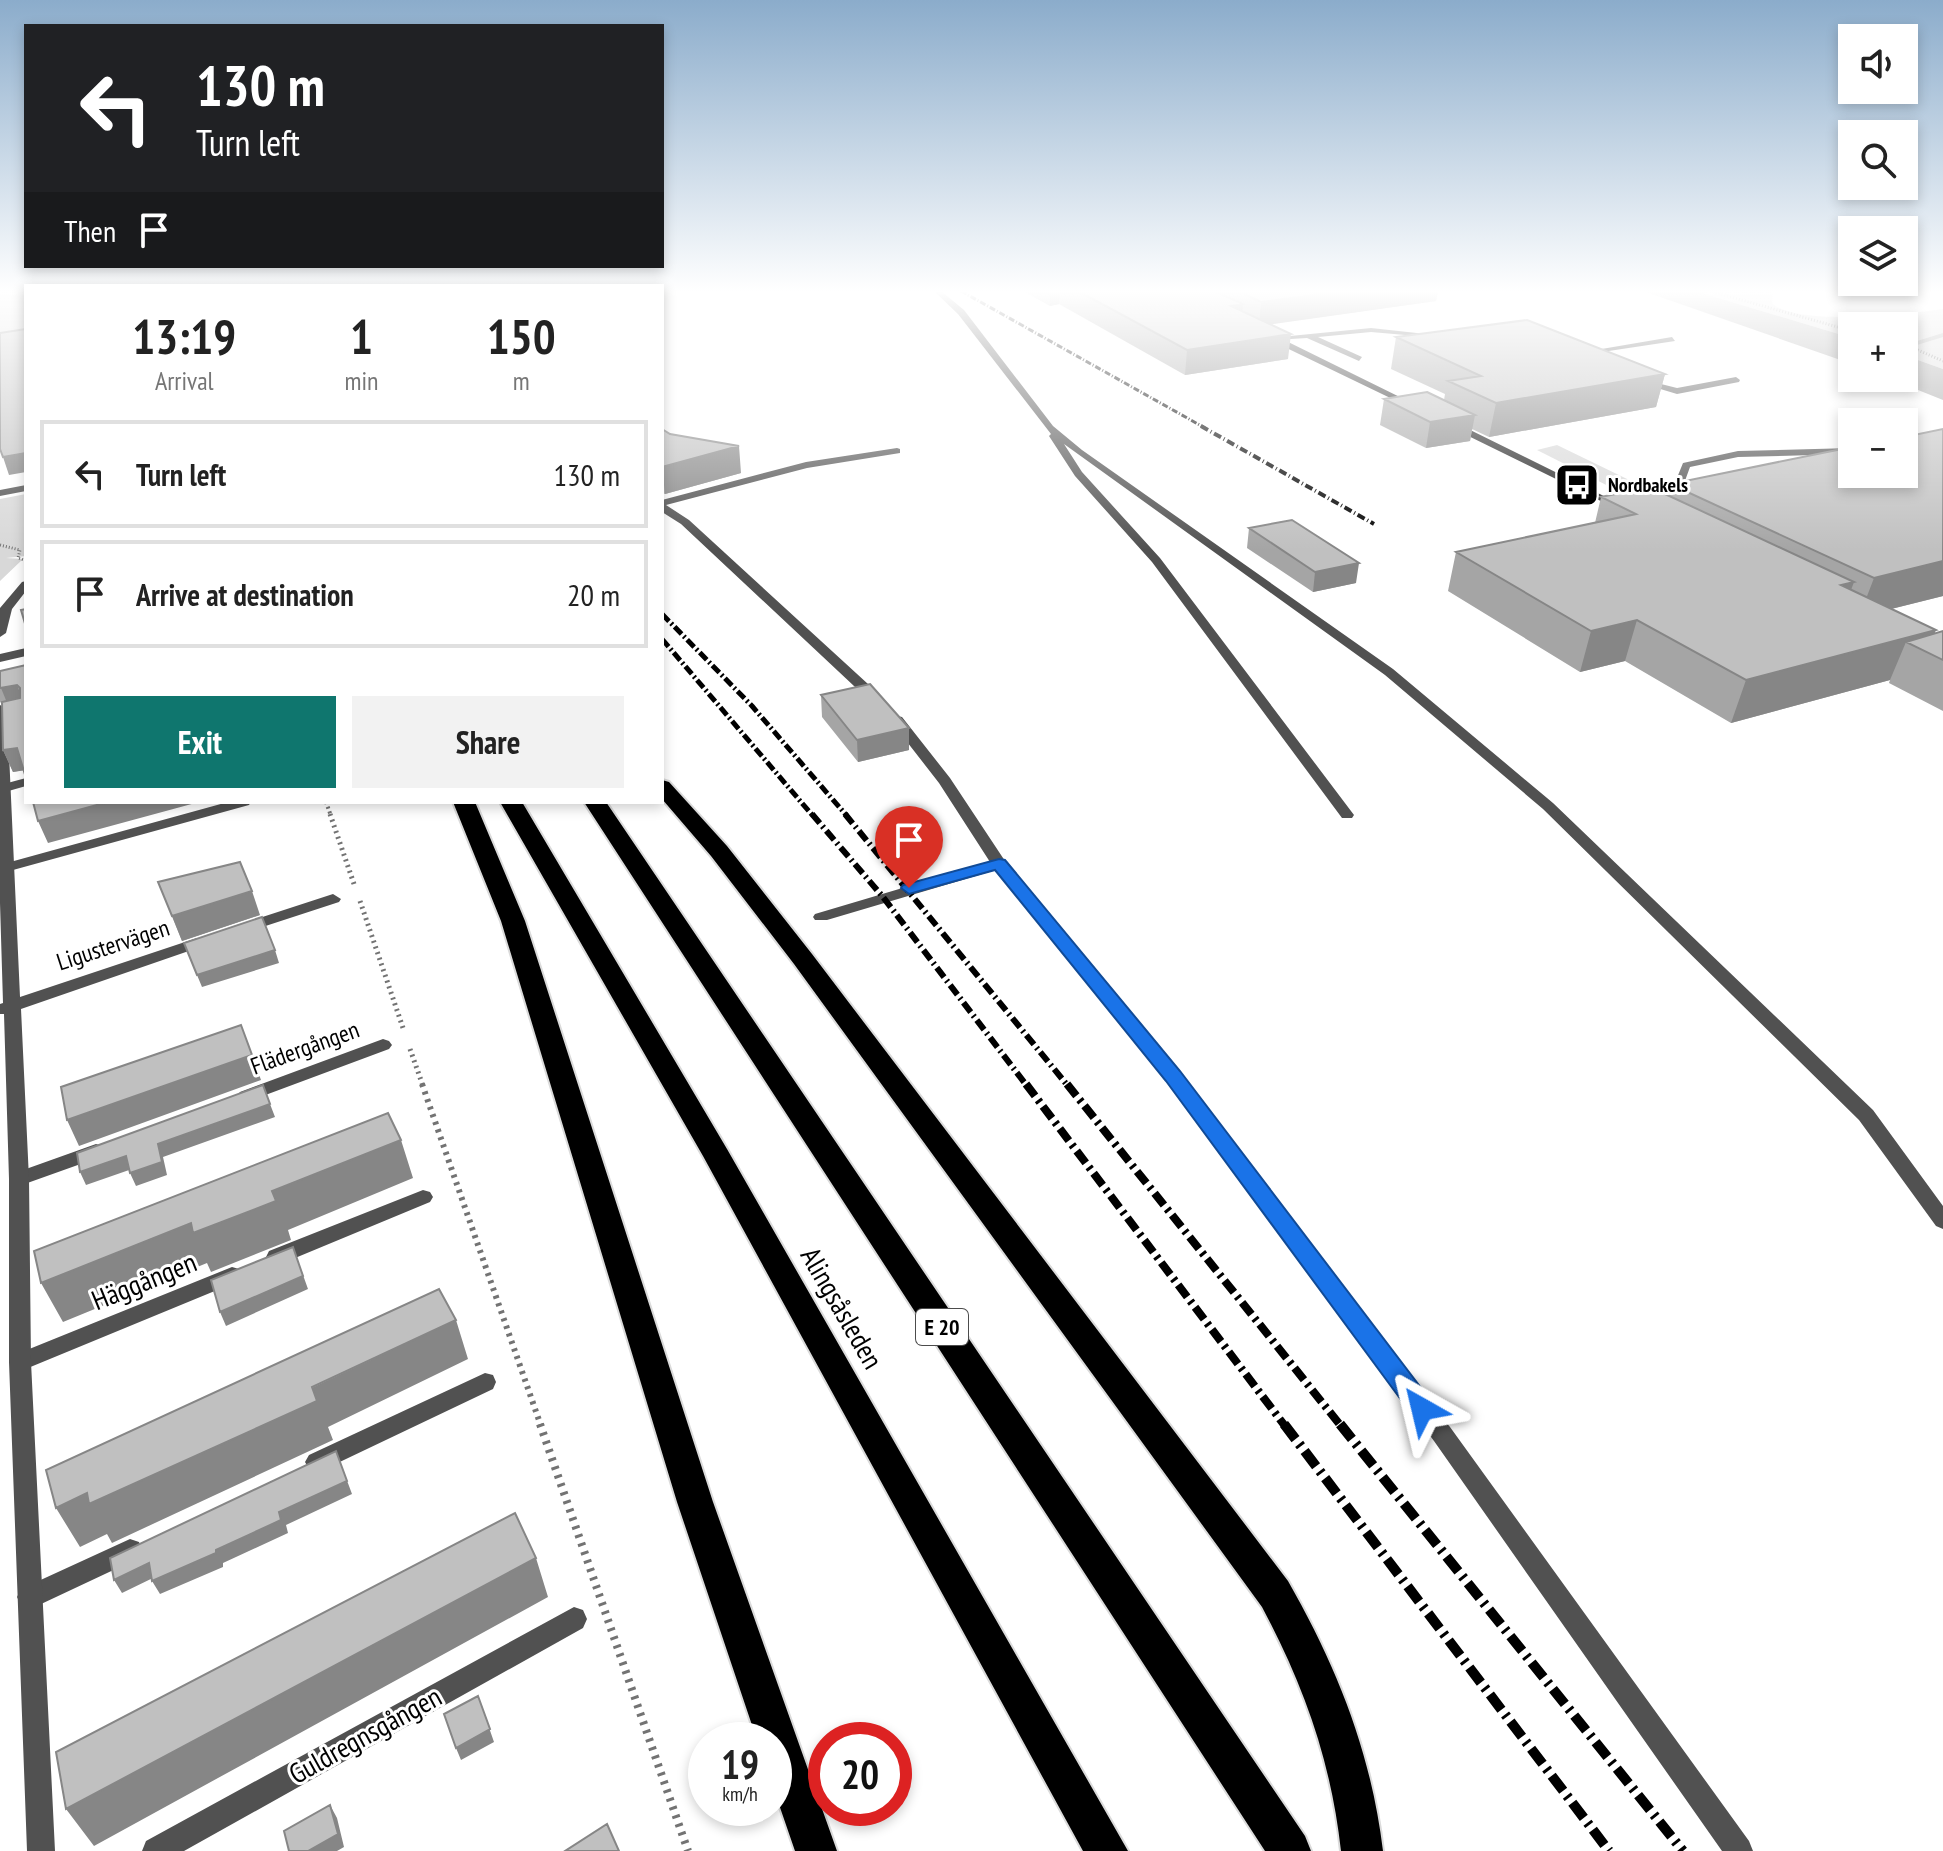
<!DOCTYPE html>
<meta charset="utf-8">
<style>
body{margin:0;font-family:"PT Sans Narrow",sans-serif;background:#f2f2f2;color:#222;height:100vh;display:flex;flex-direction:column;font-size:30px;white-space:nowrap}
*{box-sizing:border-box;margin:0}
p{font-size:26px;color:#767676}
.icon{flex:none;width:44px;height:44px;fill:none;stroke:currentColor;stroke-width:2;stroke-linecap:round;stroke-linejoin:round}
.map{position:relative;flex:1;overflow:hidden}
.details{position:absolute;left:24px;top:284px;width:640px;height:520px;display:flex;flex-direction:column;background:#fff;border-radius:0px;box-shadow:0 4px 12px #0003}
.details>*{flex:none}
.guide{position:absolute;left:24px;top:24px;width:640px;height:244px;border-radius:0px;box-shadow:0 4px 12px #0003;background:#202124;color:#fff;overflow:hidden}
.fabs{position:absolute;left:1838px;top:24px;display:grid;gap:16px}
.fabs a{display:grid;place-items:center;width:80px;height:80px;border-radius:0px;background:#fff;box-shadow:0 4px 12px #0003;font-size:40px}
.speed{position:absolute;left:688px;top:1722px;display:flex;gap:16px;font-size:40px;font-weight:700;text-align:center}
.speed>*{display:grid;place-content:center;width:104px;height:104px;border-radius:50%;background:#fff;box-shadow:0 4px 12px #0003;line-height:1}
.speed small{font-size:20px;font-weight:400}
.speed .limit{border:12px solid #d22;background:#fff;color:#111}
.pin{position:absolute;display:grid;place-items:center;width:68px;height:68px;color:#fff;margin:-82px -34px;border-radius:50% 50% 50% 0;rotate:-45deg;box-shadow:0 0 8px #0007}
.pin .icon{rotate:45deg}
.me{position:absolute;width:88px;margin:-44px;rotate:323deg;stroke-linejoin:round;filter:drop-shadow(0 0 6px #0008)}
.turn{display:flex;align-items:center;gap:28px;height:168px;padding:0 40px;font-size:36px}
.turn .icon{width:104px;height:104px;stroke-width:2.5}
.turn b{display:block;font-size:56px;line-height:68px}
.then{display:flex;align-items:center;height:76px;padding:0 40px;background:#0003;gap:16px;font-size:30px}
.eta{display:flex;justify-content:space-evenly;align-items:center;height:136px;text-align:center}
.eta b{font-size:48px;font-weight:800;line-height:56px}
.cta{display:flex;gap:16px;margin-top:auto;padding:16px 40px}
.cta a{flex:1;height:92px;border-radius:0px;background:#0f766e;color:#fff;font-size:32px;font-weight:800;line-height:92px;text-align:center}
.cta a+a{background:#f2f2f2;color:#222}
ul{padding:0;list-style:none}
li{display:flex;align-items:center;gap:24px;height:108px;margin:0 16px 12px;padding:0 24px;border:4px solid #e0e0e0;border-radius:0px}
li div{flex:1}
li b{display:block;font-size:30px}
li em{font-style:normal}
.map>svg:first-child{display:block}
.green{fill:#d8d8d8}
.water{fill:#9f9f9f}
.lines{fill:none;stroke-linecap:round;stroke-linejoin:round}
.stream{fill:#9f9f9f;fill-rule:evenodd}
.highway-casing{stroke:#dbdbdb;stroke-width:4}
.path-far4{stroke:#737373;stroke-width:3;stroke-dasharray:1 2;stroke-linecap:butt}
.path-far3{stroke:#737373;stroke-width:4;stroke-dasharray:2 3;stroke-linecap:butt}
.path-far2{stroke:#737373;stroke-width:5;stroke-dasharray:2 4;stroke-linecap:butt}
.path-far1{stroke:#737373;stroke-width:6;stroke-dasharray:3 5;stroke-linecap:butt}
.path{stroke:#737373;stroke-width:8;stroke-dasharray:3 6;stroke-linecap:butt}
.lane{fill:#515151;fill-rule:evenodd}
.street{fill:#515151;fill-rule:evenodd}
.secondary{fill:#1e1e1e;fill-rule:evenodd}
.highway{fill:#000;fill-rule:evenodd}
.rail-far5{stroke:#000;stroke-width:3;stroke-dasharray:6 2 1 2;stroke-linecap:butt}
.rail-far4{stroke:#000;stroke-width:4;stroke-dasharray:8 3 1 3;stroke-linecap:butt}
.rail-far3{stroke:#000;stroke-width:5;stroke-dasharray:10 3 2 3;stroke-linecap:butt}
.rail-far2{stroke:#000;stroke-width:6;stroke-dasharray:12 4 2 4;stroke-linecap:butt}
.rail-far1{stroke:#000;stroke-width:8;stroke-dasharray:15 5 3 5;stroke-linecap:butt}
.rail{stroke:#000;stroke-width:10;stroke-dasharray:19 6 3 6;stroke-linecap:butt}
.wall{fill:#a5a5a5}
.shaded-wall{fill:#868686}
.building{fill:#c0c0c0;stroke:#868686;stroke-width:2}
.route{fill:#1a73e8;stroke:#114b97;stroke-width:2}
.labels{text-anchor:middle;stroke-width:6;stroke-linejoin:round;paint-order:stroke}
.far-poi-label{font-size:20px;font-weight:bold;fill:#000;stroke:#fff;text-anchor:start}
.shield{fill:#fff;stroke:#4c4c4c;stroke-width:2}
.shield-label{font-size:22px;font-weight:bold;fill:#000}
.street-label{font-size:24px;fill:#000;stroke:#fff}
.near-street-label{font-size:28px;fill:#000;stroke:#fff}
</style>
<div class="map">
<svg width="1943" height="1851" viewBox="0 0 1943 1851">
<rect width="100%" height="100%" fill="#fff"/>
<path class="green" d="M0,291H26V338L0,339Z
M1695,291H1773L1772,303C1796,327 1909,314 1943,309V369L1904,355V326H1852V338Z
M1557,445L1658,494L1630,497L1537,450Z
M26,494V556L6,558L23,559L0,581V499Z"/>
<path class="water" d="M1643,291H1695L1852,338V364Z
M1904,355L1943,369V400L1888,378H1904Z"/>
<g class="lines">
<path class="stream" d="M1943,333V337L1904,349V345Z"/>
<g class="highway-casing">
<path id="highway" d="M662,780L669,782L727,846L812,954L1288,1581C1337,1667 1371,1752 1383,1851H1341C1331,1761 1304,1686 1262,1607L794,964L711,856L662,799Z
M453,802H475L525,921L713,1502L837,1851H795L774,1790V1740H757L677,1502L501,921Z
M500,802H522L727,1149L1128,1851H1083L703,1156Z
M584,802H606L1305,1836L1311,1851H1265Z"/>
</g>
<path class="path-far4" d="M1710,291L1852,331
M1904,344L1943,361
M0,545L20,550L18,558L24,560"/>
<path class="path-far3" d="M326,802L331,816"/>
<path class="path-far2" d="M330,814L354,884
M360,901L403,1028
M410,1049L423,1086"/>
<path class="path-far1" d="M422,1084L541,1426"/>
<path class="path" d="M540,1424L688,1851"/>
<path class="lane" d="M934,291H941L964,310L1053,426L1082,450L1393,669L1553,803L1873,1110L1943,1206V1229L1936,1226L1859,1120L1543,809L1385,675L1064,444L1082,472L1160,558L1354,815L1352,818H1342L1152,562L1075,476L1049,436L1051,434L958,314Z
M1857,291H1875L1848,296L1844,294Z
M1371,328L1444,336L1440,338L1371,332L1318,337L1362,357L1359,361L1307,338L1274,340L1270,338Z
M1672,337L1675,341L1582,355L1578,353Z
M1736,377L1740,380L1739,382L1677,394L1637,382L1641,379L1677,388Z
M897,448L900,449V453L807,468L666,505L689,520L880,695L881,698L875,702L870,701L681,524L662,512V500L806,462Z
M1852,448V454L1738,457L1690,467L1678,500L1673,503L1668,500L1683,463L1738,451Z
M26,648V656L0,662V654Z
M897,716L902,717L950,778L1005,861L1179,1072L1450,1427L1749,1841L1753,1851H1722L1434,1441L1167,1080L996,870L827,920H815L813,917L815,914L990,862L939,783L890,720Z
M26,778V786L5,792L0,791V785Z
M228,802H251L249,805L13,870H3L0,867L3,864Z
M383,1039L389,1041L392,1045L389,1049L252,1100H240L237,1096L240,1092Z
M96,1144L103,1146L106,1151L103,1156L19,1186L12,1184L9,1179L12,1174Z
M423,1190L430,1192L433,1197L430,1202L283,1263L276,1265L269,1263L266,1257L269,1251Z
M232,1267L239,1269L242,1275L239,1281L28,1368L20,1371L12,1368L9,1362L12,1356Z
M485,1373L493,1375L496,1382L493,1389L325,1469L317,1472L309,1469L305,1462L309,1455Z
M130,1539L139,1542L142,1550L139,1558L39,1605L30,1609L21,1605L17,1597L21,1589Z
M574,1607L583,1610L587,1619L583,1628L184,1851H142L146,1841Z"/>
<path class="street" d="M26,485V491L0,496V490Z
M26,581V591L12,609L6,633L0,637V608L22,582Z
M0,705L7,709L20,997L197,938H209L211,941L209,944L21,1009L29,1179L31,1362L55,1851H27L9,1362V1179L4,1014H0V1004L3,1003L0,903Z
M333,894L341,899L339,902L250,931H238L236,928L238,925Z"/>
<path class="secondary" d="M1268,335H1274L1416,405L1409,407L1268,339Z
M1448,422H1454L1626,507L1617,509L1448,426Z"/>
<use href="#highway" class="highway"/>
<path class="rail-far5" d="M961,291L1205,428"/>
<path class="rail-far4" d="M1201,426L1374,524"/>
<path class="rail-far3" d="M662,614L752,706L847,816
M662,639L813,816"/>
<path class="rail-far2" d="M812,814L883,897L1027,1086
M845,814L1068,1086"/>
<path class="rail-far1" d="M1026,1084L1285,1426
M1067,1084L1341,1426"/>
<path class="rail" d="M1284,1424L1609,1851
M1340,1424L1683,1851"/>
</g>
<path class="wall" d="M1023,291H1438L1436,301L1270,324L1288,359L1185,375L1059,304L1050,306Z
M1396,337L1665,374L1656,407L1489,437L1472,429L1470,441L1426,448L1380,425L1384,399L1444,400L1445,394L1391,369Z
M662,429L741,473L665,494L662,493Z
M1943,429V596L1891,609L1935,633L1943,631V711L1889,683L1890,680L1731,723L1625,661L1580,672L1448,591L1456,552L1595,523L1601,497L1666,495L1670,484Z
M1249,528L1356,583L1313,592L1247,548Z
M26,665L24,770L13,772L3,750L2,704L0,702V671Z
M821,695L909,728V750L858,762L822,717Z
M158,882L260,915L182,941Z"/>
<path class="shaded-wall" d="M1050,291H1060L1059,304L1050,306Z
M1344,291H1438L1436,301L1259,326L1261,302Z
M1243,304L1241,328L1231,306Z
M1291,334L1288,359L1185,375L1187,350Z
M1665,374L1656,407L1489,437L1496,403Z
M1475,415L1470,441L1426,448L1430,422Z
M739,446L741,473L665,494L662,467Z
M26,453V472L9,475L3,457Z
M1943,561V596L1859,617L1874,578Z
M1359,563L1356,583L1313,592L1315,572Z
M1854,582L1839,622L1841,585Z
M1637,620L1625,661L1580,672L1591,631Z
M1936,630L1927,652L1906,642L1890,680L1731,723L1746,680Z
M17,685L25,706L10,710L1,688Z
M909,728V750L858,762L857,740Z
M17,748L26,770L13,772L3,750Z
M108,802H199L48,843L38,821Z
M252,891L260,915L182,941L172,916Z
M275,950L279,963L202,987L197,975Z
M252,1055L261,1080L79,1146L67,1120Z
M270,1104L275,1117L163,1157L167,1175L136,1186L130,1173L158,1144Z
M401,1140L413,1178L288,1230L291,1240L211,1272L207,1263L63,1322L41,1283Z
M126,1156L132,1169L86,1185L80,1172Z
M293,1247L308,1289L226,1326L220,1312Z
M456,1320L468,1359L328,1427L333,1440L112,1543L107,1534L80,1547L56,1508Z
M336,1451L352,1494L286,1525L288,1533L223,1563V1567L160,1594L152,1581L216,1550L279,1512Z
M536,1558L548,1597L94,1846L66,1809Z
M149,1563L157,1576L122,1593L114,1580Z
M478,1696L494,1742L461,1760L456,1748Z
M330,1805L337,1818L344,1847L337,1851H308Z"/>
<path class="building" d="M1078,291H1214L1243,304L1231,306L1291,334L1187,350Z
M1238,291H1344L1261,302Z
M1527,320L1665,374L1496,403L1448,381L1481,376L1396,337Z
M26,329V453L3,457L0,449V333Z
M1427,392L1475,415L1430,422L1384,399Z
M662,429L670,434L739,446L662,467Z
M1943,429V561L1874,578L1670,484L1852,447V474H1904V437Z
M1650,487L1854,582L1841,585L1936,630L1746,680L1637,620L1591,631L1456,552L1636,514L1601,497Z
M1292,520L1359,563L1315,572L1249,528Z
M26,609V627L21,610Z
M1943,631V660L1906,642Z
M26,665V778L17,748L3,750L2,702L20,698V688L17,685L0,688V671Z
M870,684L909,728L857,740L821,695Z
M33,802H108L38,821Z
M240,862L252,891L172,916L158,882Z
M262,917L275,950L197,975L184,943Z
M241,1025L252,1055L67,1120L61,1087Z
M263,1085L270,1104L158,1144L162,1162L130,1173L126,1156L80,1172L77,1153Z
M388,1113L401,1140L272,1191L276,1201L193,1233L191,1223L41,1283L34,1251Z
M293,1247L303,1276L220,1312L211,1280Z
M439,1289L456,1320L312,1387L317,1401L89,1504L87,1493L56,1508L46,1470Z
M336,1451L347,1481L279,1512L281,1520L216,1550V1553L152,1581L149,1563L114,1580L110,1558Z
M515,1513L536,1558L66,1809L56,1752Z
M478,1696L490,1729L456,1748L444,1714Z
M330,1805L338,1834L308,1851H289L284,1831Z
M607,1824L619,1851H565Z"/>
<linearGradient id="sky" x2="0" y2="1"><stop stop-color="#8baccb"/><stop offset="0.53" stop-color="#fff"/><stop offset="1" stop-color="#fff" stop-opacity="0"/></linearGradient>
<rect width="1943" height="550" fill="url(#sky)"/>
<path class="route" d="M999,859L1005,860L1180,1071L1431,1401L1435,1409L1431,1416L1422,1420L1413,1416L1166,1081L995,870L909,894L901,888L903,885Z"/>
<defs>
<g id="bus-square" transform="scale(2.3)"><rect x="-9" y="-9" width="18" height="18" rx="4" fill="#000" stroke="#fff"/><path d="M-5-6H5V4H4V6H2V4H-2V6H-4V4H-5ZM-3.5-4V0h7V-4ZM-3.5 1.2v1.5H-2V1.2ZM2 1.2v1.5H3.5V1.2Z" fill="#fff"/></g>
</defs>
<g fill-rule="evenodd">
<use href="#bus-square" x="1577" y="485"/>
</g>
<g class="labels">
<g class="far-poi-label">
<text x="1608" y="492">Nordbakels</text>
</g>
<rect class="shield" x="916" y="1309" width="52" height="36" rx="6"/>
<g class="shield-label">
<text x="942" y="1335">E 20</text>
</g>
<g class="street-label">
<text transform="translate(113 945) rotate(-18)" y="8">Ligustervägen</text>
<text transform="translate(305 1048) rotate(-20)" y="8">Flädergången</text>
</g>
<g class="near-street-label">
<text transform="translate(144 1281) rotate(-22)" y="10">Häggången</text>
<text transform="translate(842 1308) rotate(60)" y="10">Alingsåsleden</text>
<text transform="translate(365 1735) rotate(-29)" y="10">Guldregnsgången</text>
</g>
</g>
</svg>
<div class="fabs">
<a><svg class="icon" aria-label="sound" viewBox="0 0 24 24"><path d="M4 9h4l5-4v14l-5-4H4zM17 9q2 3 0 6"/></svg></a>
<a><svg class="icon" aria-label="search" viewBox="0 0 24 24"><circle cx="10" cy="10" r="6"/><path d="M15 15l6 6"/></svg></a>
<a><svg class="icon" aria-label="layers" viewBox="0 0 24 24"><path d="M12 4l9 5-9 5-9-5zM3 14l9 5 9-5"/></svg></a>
<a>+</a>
<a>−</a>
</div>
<div class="speed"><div>19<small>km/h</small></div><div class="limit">20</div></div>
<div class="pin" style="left:909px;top:888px;background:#d93025"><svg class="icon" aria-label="arrive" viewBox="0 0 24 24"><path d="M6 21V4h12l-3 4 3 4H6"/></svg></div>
<svg class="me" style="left:1422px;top:1409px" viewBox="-20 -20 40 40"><path d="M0-17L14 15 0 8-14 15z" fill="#1a73e8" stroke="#fff" stroke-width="4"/></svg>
<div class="guide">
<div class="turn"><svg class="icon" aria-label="left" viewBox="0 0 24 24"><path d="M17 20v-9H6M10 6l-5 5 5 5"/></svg><div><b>130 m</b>Turn left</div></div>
<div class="then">Then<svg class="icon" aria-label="arrive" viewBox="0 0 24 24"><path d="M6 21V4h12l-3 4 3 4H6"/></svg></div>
</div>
<section class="details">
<div class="eta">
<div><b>13:19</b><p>Arrival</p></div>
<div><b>1</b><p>min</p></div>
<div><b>150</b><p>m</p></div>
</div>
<ul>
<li><svg class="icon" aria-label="left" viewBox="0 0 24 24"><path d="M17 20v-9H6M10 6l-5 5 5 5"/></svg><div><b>Turn left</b></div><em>130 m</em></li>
<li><svg class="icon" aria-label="arrive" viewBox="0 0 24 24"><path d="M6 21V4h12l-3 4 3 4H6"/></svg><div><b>Arrive at destination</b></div><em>20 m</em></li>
</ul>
<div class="cta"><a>Exit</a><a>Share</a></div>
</section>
</div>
